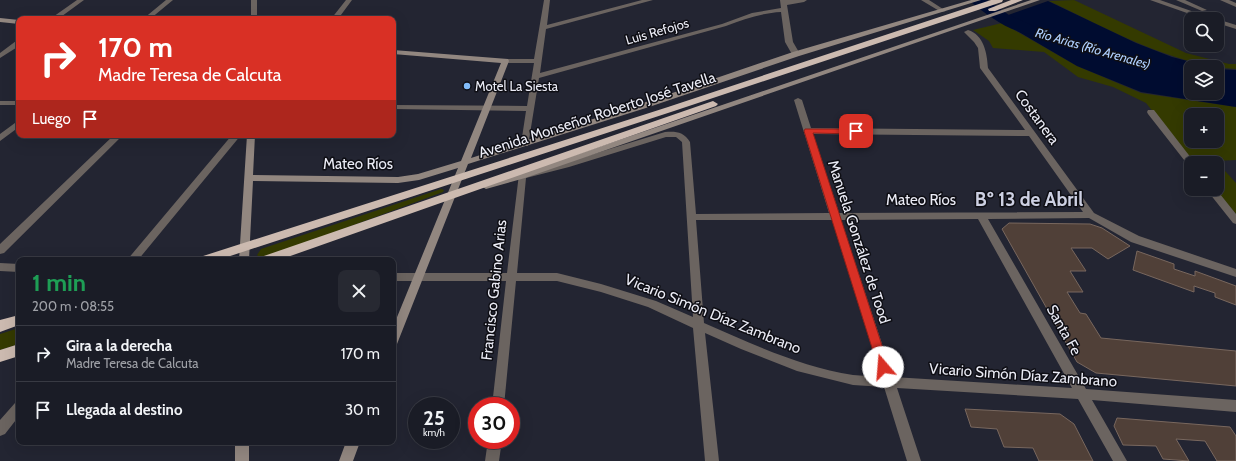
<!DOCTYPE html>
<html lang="es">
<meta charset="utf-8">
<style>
body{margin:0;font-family:Cabin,sans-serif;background:#272932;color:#f1f3f6;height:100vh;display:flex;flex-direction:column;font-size:15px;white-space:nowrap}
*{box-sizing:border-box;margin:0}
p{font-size:13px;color:#9fa1a7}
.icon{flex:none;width:22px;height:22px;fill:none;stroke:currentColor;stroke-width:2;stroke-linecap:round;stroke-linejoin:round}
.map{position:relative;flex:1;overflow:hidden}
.side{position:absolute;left:16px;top:257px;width:380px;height:188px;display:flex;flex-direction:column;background:#1a1c26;border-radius:8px;box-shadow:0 4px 16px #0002,0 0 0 1px #383a43}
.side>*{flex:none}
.hud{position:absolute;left:16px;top:16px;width:380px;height:122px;border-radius:8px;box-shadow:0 4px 16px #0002,0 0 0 1px #383a43;background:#d93025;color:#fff;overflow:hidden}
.buttons{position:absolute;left:1184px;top:12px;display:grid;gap:8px}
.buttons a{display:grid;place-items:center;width:40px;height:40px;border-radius:8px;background:#1a1c26;box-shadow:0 4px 16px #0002,0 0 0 1px #383a43;font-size:20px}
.speed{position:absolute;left:408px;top:397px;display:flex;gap:8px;font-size:20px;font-weight:700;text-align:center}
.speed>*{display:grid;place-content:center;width:52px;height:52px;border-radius:50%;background:#1a1c26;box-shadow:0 4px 16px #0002,0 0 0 1px #383a43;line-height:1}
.speed small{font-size:10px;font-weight:400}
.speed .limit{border:6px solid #d22;background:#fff;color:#111}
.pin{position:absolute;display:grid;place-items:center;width:34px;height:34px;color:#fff;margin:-17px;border-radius:8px;box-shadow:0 2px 6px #0006}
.me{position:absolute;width:44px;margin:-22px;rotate:342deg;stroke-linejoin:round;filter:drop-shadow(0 0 3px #0008)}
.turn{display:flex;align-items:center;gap:14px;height:84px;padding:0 16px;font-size:18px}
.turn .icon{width:52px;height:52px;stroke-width:2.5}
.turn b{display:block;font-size:28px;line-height:34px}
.then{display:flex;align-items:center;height:38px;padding:0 16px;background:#0003;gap:8px;font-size:15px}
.round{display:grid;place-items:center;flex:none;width:42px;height:42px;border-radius:8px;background:#272932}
.headline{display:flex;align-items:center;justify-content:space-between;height:68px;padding:0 16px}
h1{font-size:24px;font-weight:700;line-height:30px;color:#1e9e55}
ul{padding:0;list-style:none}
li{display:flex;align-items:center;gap:12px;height:56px;padding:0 16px;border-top:1px solid #383a43}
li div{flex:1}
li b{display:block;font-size:15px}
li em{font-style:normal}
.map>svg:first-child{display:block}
.green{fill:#343a00;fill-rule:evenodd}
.water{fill:#000c30}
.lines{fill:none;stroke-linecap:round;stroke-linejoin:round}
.river{fill:#000c30;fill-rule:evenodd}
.building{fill:#504038;stroke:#78675e}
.street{fill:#6b6460;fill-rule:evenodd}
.secondary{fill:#928780;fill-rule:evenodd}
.highway{fill:#ccbab0;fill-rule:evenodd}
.route{fill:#d93025;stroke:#8d1f18}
.poi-dot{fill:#82bcfa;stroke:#0e0e14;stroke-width:1.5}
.labels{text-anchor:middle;stroke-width:3;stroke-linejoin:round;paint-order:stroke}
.far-street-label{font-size:13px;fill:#ebecf6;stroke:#0e0e14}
.far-water-label{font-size:13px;font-style:italic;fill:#aecffe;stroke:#0e0e14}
.far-poi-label{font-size:13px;fill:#ebecf6;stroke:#0e0e14;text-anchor:start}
.street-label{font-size:15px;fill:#ebecf6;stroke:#0e0e14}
.district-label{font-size:19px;font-weight:bold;fill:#cdd0e2;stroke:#0e0e14}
</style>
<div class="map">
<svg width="1236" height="461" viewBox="0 0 1236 461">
<rect width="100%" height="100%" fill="#232532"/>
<path class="green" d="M1074,0L1186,53L1229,64H1236V69C1171,65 1108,29 1049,1Z
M1002,23L1077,66L1141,93L1236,107V160L1216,161L1236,183V214L1215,189H1217V163H1194L1146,103L1113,87L1078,77L1044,52L993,48L989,41L973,30ZM1191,115H1217V141H1191Z
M441,189L444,190L443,192L267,257H259L257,255L261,249Z
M19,328V344L0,350V334Z"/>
<path class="water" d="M1048,1L1136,43L1172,57L1210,67H1191V93H1217V69L1236,70V107L1141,92L1077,66L997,19Z"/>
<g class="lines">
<path class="river" d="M969,0H987L1009,15L1036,27L1038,30L1036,33C1017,38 986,14 972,3Z"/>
</g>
<path class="building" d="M1009,223L1090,224L1102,228L1130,246L1108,259L1092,248H1071L1086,271H1070L1083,292H1067L1080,313L1086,314L1101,338L1236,351V386L1096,373L1077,362L1002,229Z
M1137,251L1174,264V269L1195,276V271L1236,286V305L1215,297V293L1194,286V292L1133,270Z
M965,409L1060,414L1074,424L1093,461H1039L1033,448L1004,447L997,429L971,427Z
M1117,418L1230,427L1236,436V461H1217L1205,441L1176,439L1189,461L1163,459L1156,446L1123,445L1114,426Z"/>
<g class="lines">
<path class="street" d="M77,0H84L58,19H50Z
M166,0H173L150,19H143Z
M251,0H257V19H251Z
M346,0H352L338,19H331Z
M544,0H550L547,25L642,0H653L546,29L540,73L722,24L752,13L781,8L780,0H807L804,2L787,5L793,42L800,54L799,56H793L785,42L781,12C762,13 744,19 726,26L539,78L528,146H522L521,144L526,111L393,109V105L527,106L534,63H505L501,61L505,59H534Z
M921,0H929L946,11L941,12Z
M1150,0H1160L1214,19H1204Z
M1176,0H1185L1207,10L1202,11Z
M1220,0H1229L1236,3V7Z
M1217,19L1236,25V29L1217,23Z
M968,30C984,35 987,53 988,68L1094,213L1139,236L1236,269V277L1131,242L1089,218L988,219L1086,389L1236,400V412L1092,400L1127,461H1113L1078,399L897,388L921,461H907L884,387L853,385L797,371L741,349L705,333L719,461H705L693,328L648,307L601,292L557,281H516L504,406H492L506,281H393V273H507L519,174L564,163L665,132C676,131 684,132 690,142L696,214L829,213L794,100L798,98L802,100L811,128L1025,130L980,68L978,48L974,42L964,32ZM813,134L1029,136L1083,212L839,213ZM666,137H676L682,142L693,317L656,301L601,284L557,273H517L526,178L569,167ZM978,219L1072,388L893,377L841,220ZM696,220H832L881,376C872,376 862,376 853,375C801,367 752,344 704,323Z
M16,41H19V46L0,58V53Z
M0,101H19V105H0Z
M1148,110H1154L1195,163H1191V166L1188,165L1148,114L1147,112Z
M19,120V127L0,141V134Z
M114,135H123L4,253L0,254V244Z
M232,135H241L138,260H127Z
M1206,189H1216L1236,214V224L1233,223Z
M0,263L19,264V272L0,271Z
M19,401V416L5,434L0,436V420L15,403Z
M488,440H502L499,461H485Z"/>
<path class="secondary" d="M971,0H981L799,56L649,107L468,164L397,344L393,346V327L458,168L419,180L398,183L253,181L249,260H239L247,135H255L253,175L398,177L418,174L461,161L501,63L393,54V50L508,59L509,61L471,158L643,103L793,52Z
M1031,0H1040L525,178L486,189L481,186L483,184L519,174Z
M0,18L19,20V24L0,22Z
M235,442H249V461H235Z
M346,442H360L353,461H339Z"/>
<path class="highway" d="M991,0H1003L1002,2L674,111L218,260H198L200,257L668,107Z
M1011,0H1023L995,11H989L988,9Z
M713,101L718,104L716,106L279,260H259L261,257Z
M19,315V325L0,332V320Z
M19,344V356L0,362V350Z"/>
</g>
<path class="route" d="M805,129H856L860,131L856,134L813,133L889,367L887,370L883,372L880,370L878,367L804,131Z"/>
<circle class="poi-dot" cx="467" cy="86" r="4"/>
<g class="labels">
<g class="far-street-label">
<text transform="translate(657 31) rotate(-16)" y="5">Luis Refojos</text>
</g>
<g class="far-water-label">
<text transform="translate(1093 48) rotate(16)" y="5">Río Arias (Río Arenales)</text>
</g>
<g class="far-poi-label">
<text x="475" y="91">Motel La Siesta</text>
</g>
<g class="street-label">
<text transform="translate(597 115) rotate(-18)" y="5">Avenida Monseñor Roberto José Tavella</text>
<text transform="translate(1037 117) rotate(54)" y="5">Costanera</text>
<text x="358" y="169">Mateo Ríos</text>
<text x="921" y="205">Mateo Ríos</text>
<text transform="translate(859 242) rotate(72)" y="5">Manuela González de Tood</text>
<text transform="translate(494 290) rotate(-84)" y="5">Francisco Gabino Arias</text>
<text transform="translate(713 314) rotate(22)" y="5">Vicario Simón Díaz Zambrano</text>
<text transform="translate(1064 330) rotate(61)" y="5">Santa Fe</text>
<text transform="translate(1023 375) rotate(4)" y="5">Vicario Simón Díaz Zambrano</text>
</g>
<g class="district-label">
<text x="1029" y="206">Bº 13 de Abril</text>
</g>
</g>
</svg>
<div class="buttons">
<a><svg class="icon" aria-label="search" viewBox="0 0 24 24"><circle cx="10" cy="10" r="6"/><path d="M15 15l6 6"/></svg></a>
<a><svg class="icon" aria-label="layers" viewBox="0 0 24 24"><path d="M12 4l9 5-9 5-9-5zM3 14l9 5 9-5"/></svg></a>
<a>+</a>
<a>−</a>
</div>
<div class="speed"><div>25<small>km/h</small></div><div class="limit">30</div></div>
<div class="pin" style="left:856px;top:131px;background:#d93025"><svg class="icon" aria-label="arrive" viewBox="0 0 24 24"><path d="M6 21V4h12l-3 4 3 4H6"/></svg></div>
<svg class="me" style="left:883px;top:367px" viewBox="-20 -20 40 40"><circle r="19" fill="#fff"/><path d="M0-13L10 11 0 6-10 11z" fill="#d93025"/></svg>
<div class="hud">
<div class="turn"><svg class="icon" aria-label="right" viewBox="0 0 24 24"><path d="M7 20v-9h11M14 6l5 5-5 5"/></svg><div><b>170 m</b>Madre Teresa de Calcuta</div></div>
<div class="then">Luego<svg class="icon" aria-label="arrive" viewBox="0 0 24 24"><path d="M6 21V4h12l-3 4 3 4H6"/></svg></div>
</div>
<section class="side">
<div class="headline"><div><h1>1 min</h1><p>200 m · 08:55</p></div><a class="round"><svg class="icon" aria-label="close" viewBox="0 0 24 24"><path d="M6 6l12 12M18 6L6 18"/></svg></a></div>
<ul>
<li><svg class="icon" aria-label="right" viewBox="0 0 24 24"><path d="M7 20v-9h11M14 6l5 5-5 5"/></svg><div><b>Gira a la derecha</b><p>Madre Teresa de Calcuta</p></div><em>170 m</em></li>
<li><svg class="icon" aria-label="arrive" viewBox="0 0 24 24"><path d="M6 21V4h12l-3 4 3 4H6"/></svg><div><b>Llegada al destino</b></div><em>30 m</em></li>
</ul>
</section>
</div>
